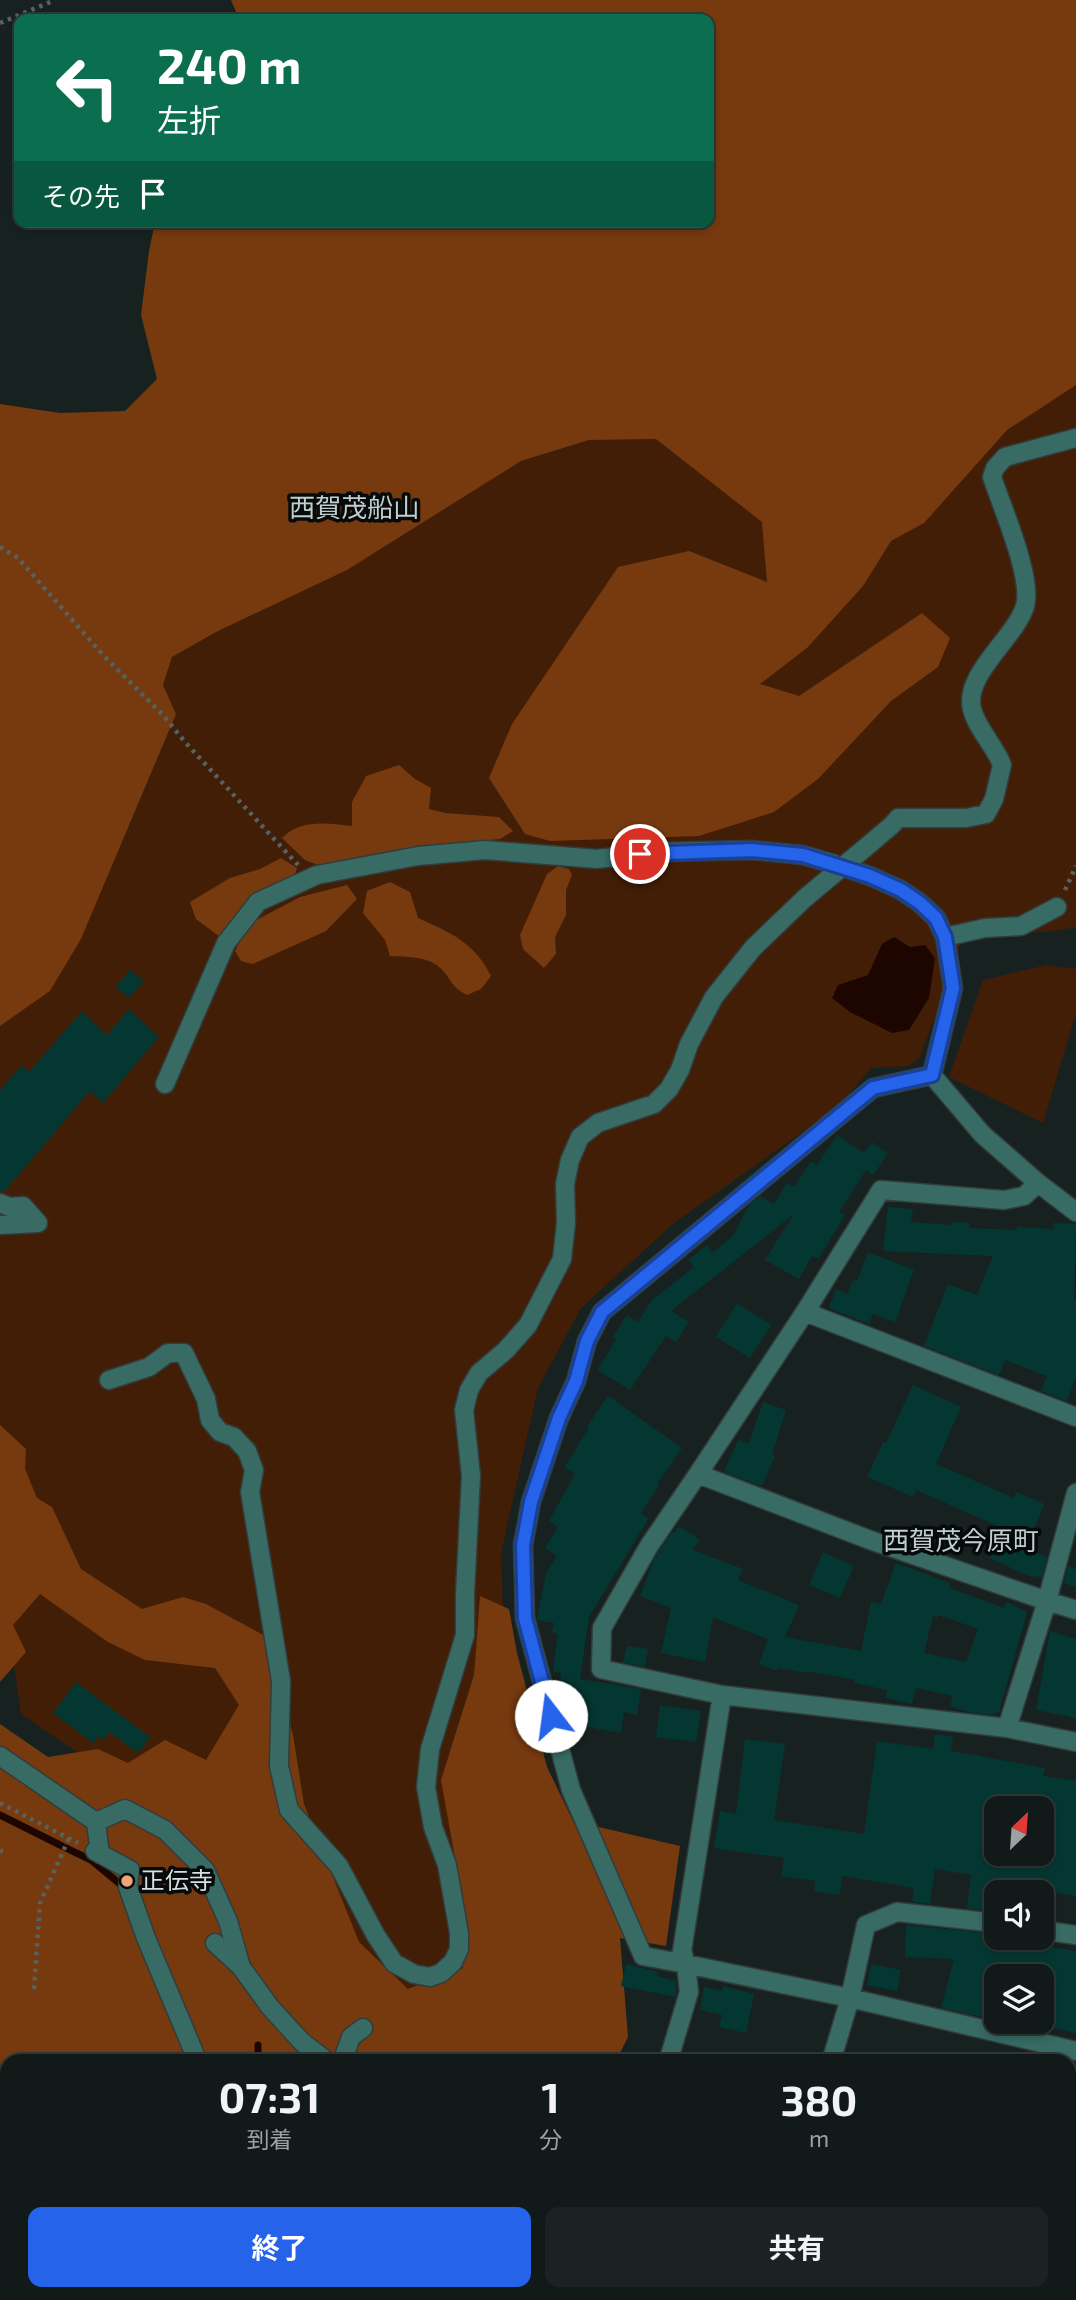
<!DOCTYPE html>
<html lang="ja">
<meta charset="utf-8">
<style>
body{margin:0;font-family:"Exo 2","Noto Sans JP",sans-serif;background:#1a2321;color:#f1f3f6;height:100vh;display:flex;flex-direction:column;font-size:26px;white-space:nowrap}
*{box-sizing:border-box;margin:0}
p{font-size:23px;color:#9ca1a2}
.icon{flex:none;width:38px;height:38px;fill:none;stroke:currentColor;stroke-width:2;stroke-linecap:round;stroke-linejoin:round}
.map{position:relative;flex:1;overflow:hidden}
.panel{position:absolute;left:0px;top:2054px;width:1076px;height:247px;display:flex;flex-direction:column;background:#111a18;border-radius:21px 21px 0 0;box-shadow:0 4px 10px #0003,0 0 0 2px #303837}
.panel>*{flex:none}
.banner{position:absolute;left:14px;top:14px;width:700px;height:214px;border-radius:14px;box-shadow:0 4px 10px #0003,0 0 0 2px #303837;background:#0b6e4f;color:#fff;overflow:hidden}
.needle{width:46px;rotate:25deg}
.fabs{position:absolute;left:984px;top:1796px;display:grid;gap:14px}
.fabs a{display:grid;place-items:center;width:70px;height:70px;border-radius:14px;background:#111a18;box-shadow:0 4px 10px #0003,0 0 0 2px #303837;font-size:35px}
.pin{position:absolute;display:grid;place-items:center;width:60px;height:60px;color:#fff;margin:-30px;border:4px solid #fff;border-radius:50%;box-shadow:0 2px 7px #0007}
.me{position:absolute;width:77px;margin:-38px;rotate:345deg;stroke-linejoin:round;filter:drop-shadow(0 0 5px #0008)}
.turn{display:flex;align-items:center;gap:24px;height:147px;padding:0 28px;font-size:32px}
.turn .icon{width:91px;height:91px;stroke-width:2.5}
.turn b{display:block;font-size:49px;line-height:60px}
.then{display:flex;align-items:center;height:66px;padding:0 28px;background:#0003;gap:14px;font-size:26px}
.eta{display:flex;justify-content:space-evenly;align-items:center;height:119px;text-align:center}
.eta b{font-size:42px;font-weight:700;line-height:49px}
.cta{display:flex;gap:14px;margin-top:auto;padding:14px 28px}
.cta a{flex:1;height:80px;border-radius:14px;background:#2563eb;color:#fff;font-size:28px;font-weight:700;line-height:80px;text-align:center}
.cta a+a{background:#1a2321;color:#f1f3f6}
.map>svg:first-child{display:block}
.green{fill:#431e06}
.forest{fill:#773a0f}
.water{fill:#1e0600}
.lines{fill:none;stroke-linecap:round;stroke-linejoin:round}
.stream{stroke:#1e0600;stroke-width:7}
.building{fill:#053732;fill-rule:evenodd}
.minor-casing{stroke:#323c3b;stroke-width:21}
.path{stroke:#586260;stroke-width:4.5;stroke-dasharray:3.5 5;stroke-linecap:butt}
.minor{stroke:#376b64;stroke-width:18}
.minor-bridge-casing{stroke:#323c3b;stroke-width:21;stroke-linecap:butt}
.minor-bridge{stroke:#376b64;stroke-width:18}
.route-casing{stroke:#184099;stroke-width:18}
.route{stroke:#2563eb;stroke-width:12}
.poi-dot{fill:#efa377;stroke:#060a0a;stroke-width:2.5}
.labels{text-anchor:middle;stroke-width:7;stroke-linejoin:round;paint-order:stroke}
.poi-label{font-size:24px;fill:#d8dfde;stroke:#060a0a;text-anchor:start}
.neighbourhood-label{font-size:26px;fill:#c0cfcc;stroke:#060a0a}
</style>
<div class="map">
<svg width="1076" height="2300" viewBox="0 0 1076 2300">
<rect width="100%" height="100%" fill="#172220"/>
<path class="green" d="M1076,371V927C1038,936 999,931 961,939L952,985L935,1016L919,1059L908,1066L871,1068L839,1106L674,1223L581,1308L538,1388L501,1553L506,1691L610,1962L392,2061L218,1848L21,1714L0,1568V1026L50,991L81,939L176,714L163,685L172,657L218,631L347,570L521,461L589,440L656,439Z
M1047,965L1076,969V1013L1043,1123L949,1077L983,980Z
M0,2026L7,2062V2294H226V2300H0Z"/>
<path class="forest" d="M231,0H1076V385L1007,430L924,523L891,541L863,586L807,648L760,684L799,696L922,613L950,638L938,667L891,701L818,779L774,812L699,836L550,841L525,834L489,778L512,724L618,567L689,551L767,582L762,522L656,439L589,440L521,461L347,570L218,631L172,657L163,685L176,714L81,939L50,991L0,1026V404L60,413L125,411L157,379L141,315L149,251L155,222H709V19H239Z
M399,765L415,779L431,788L429,809L445,813L499,817L513,831L500,839L456,843L326,868L305,860L282,838C300,819 327,823 352,826V802L366,776Z
M281,858L297,868L294,877C274,884 255,888 243,907C235,919 233,929 220,937L196,919L190,902L230,878L260,869Z
M558,866L569,869L572,875L566,890V915L555,937L556,954L544,968L523,949L520,935L547,874Z
M390,882L410,892L418,918C451,933 474,942 491,976L481,989L467,995C449,986 452,978 439,967C427,956 405,957 390,956L385,940L363,913L367,891Z
M347,885L357,899L326,931L253,964L241,961L235,951L249,924L300,897Z
M0,1425L26,1449L25,1469L37,1498L52,1507L81,1569L142,1609L183,1597L206,1604L265,1636L293,1735L304,1804L359,1942L408,1989L463,1968L455,1858L441,1780L474,1675L480,1596L509,1609L517,1653L547,1767L573,1821L680,1846L666,1946L620,1938L628,2037L616,2061L7,2062V2081L0,2085V1724L48,1757L98,1749L128,1763L165,1740L206,1760L239,1705L215,1668L145,1660L108,1642L40,1594L13,1625L26,1652L0,1682Z
M66,2294H120L118,2300H59Z
M194,2294H373L376,2300H196Z"/>
<path class="water" d="M894,937L910,947L925,945L935,958L929,998L909,1030L892,1033L850,1012L832,998L838,985L868,975L882,944Z"/>
<g class="lines">
<path class="stream" d="M0,1815L62,1846
M66,1848L91,1860L126,1889
M258,2045V2062"/>
</g>
<path class="building" d="M130,970L144,981L129,998L115,987Z
M129,1009L159,1037L103,1103L90,1091L4,1192H0V1090L22,1065L29,1072L82,1011L107,1035Z
M837,1135L864,1153L872,1142L888,1154L873,1175L866,1170L839,1212L845,1215L833,1235L818,1259L812,1256L799,1279L765,1260L794,1214L671,1311L689,1322L676,1342L666,1336L630,1390L597,1370L616,1340L613,1337L627,1315L638,1322L652,1300L694,1267L688,1260L707,1245L713,1252L733,1236L749,1205L760,1196L774,1204L787,1183L794,1187L811,1161L817,1165Z
M888,1207L913,1209L911,1222L952,1225V1222L970,1223L969,1228L1017,1230V1227L1053,1229V1223L1076,1224L1074,1300H1076V1377L1067,1401L1041,1391L1047,1376L1005,1360L999,1375L924,1346L948,1284L977,1295L993,1256L883,1251Z
M868,1252L914,1270L895,1322L873,1314L869,1324L829,1308L836,1289L847,1294L853,1280L857,1281Z
M737,1303L771,1325L750,1358L716,1337Z
M913,1385L961,1407L936,1464L1014,1498L1016,1492L1044,1504L1027,1548L1047,1557L1042,1577L1029,1576L989,1558L1002,1528L916,1490L913,1497L867,1477L883,1442L886,1443Z
M608,1396L682,1448L657,1484L659,1485L641,1514L649,1518L589,1617L580,1679L641,1689L637,1715L624,1712L621,1733L576,1725L578,1712L568,1710L570,1701L558,1699V1696L561,1673L553,1671L558,1634L552,1632L554,1623L537,1620L546,1573L557,1556L545,1548L558,1527L549,1521L575,1474L565,1467L589,1427L587,1426Z
M763,1402L786,1410L772,1455L775,1456L762,1486L724,1472L738,1440L749,1444Z
M679,1526L700,1540L693,1550L743,1569L738,1580L799,1605L785,1637L861,1651L871,1602L881,1604L896,1563L950,1583L949,1588L1004,1608L1007,1602L1027,1612L999,1712L993,1715L969,1712L950,1706L953,1696L916,1688L912,1704L885,1698L887,1690L854,1683L855,1680L806,1671V1673L778,1668L777,1671L759,1664L768,1639L713,1617L705,1662L661,1653L671,1608L640,1596L654,1559L672,1532L674,1533ZM939,1615L978,1629L966,1662L924,1653L933,1616L937,1618Z
M823,1552L854,1566L840,1598L809,1585Z
M1068,1566L1076,1570V1587L1064,1583Z
M1050,1631L1076,1639V1718L1036,1710Z
M627,1646L648,1649L645,1667L623,1662Z
M76,1682L150,1737L138,1753L109,1732L104,1740L99,1736L93,1743L53,1713Z
M660,1705L701,1711L696,1742L656,1737Z
M935,1734L953,1737L951,1751L1045,1768L1043,1776L1076,1781V1896L1016,1886L1015,1892H996V1912L967,1908L971,1875L935,1869L930,1904L912,1902L914,1888L842,1876L840,1895L814,1891L815,1881L781,1876L784,1858L714,1848L720,1811L736,1814L745,1739L785,1744L774,1820L864,1834L877,1741L933,1749ZM996,1808H1041V1855L996,1853Z
M906,1925L996,1934V1937H1022L1021,1942L1076,1951V2033L1051,2028L1050,2033L1030,2028L1031,2021H1041V1973L1021,1968L996,1964V2020L941,2008L954,1959L905,1957Z
M626,1964L658,1972L657,1976L676,1981V1997L621,1986Z
M871,1964L901,1970L897,1991L867,1985Z
M723,1986L754,1994L746,2033L719,2027L722,2015L700,2010L704,1987L722,1991Z
M1025,2051L1045,2055L1044,2062H1023Z"/>
<g class="lines">
<g class="minor-casing">
<path id="minor" d="M865,848L892,825L898,818H966L986,814L994,799L1002,765C995,746 977,729 972,709C963,675 1016,637 1025,606C1033,578 1002,507 992,477L995,468L1005,457L1076,438
M945,937L985,928L1021,926L1057,907
M932,1075L982,1134L1038,1183L1076,1212
M165,1084L226,943L258,902L317,875L418,856L485,850L597,859L662,852L752,850L803,855L834,864L870,876L901,890L920,903L936,918L945,937L953,988L932,1075
M0,1203L10,1207L23,1206L38,1223
M0,1225L38,1223
M805,1312L1076,1417
M109,1380L149,1367L168,1353H184L206,1399L210,1420L220,1432L234,1437L247,1451L254,1470L250,1492L281,1681L279,1766L289,1810L339,1866L375,1934L394,1963L414,1974L430,1977L441,1973L453,1962L459,1949V1933L447,1865L433,1827L426,1787L430,1749L465,1635V1593L471,1476L464,1410L469,1390L479,1373L506,1350L528,1325L562,1259L566,1223L565,1184L570,1160L580,1137L598,1123L654,1104L669,1089L680,1070L689,1044L714,997L753,948L805,898
M698,1474L805,1312L881,1190L1004,1200L1024,1196L1038,1183
M1076,1493L1047,1601L1076,1610
M722,1695L682,1951L686,1964L643,1956L571,1790L525,1618L523,1545L531,1502L559,1418L576,1381L587,1341L602,1312L873,1088L932,1075
M1007,1728L1047,1601L870,1540L698,1474L649,1546L602,1628L601,1669L722,1695L1007,1728L1076,1742
M0,1756L96,1822L100,1854
M96,1822L125,1809L165,1830L205,1870L228,1921L241,1967
M95,1851L130,1870L128,1887L146,1938L198,2062
M1041,1930L1076,1935
M215,1943L241,1967L270,2007L302,2042L328,2062
M342,2062L351,2037L363,2028
M668,2062L689,1992L686,1964L850,1998L1076,2051
M831,2062L850,1998L866,1925L897,1912L996,1923
M1069,2216L1076,2219
M468,2294L481,2300
M857,2294L863,2300
M587,2300L595,2294L606,2300
M754,2300L755,2294"/>
</g>
<path class="path" d="M0,23L55,0
M0,547L18,558L103,655L162,714L185,742L298,865
M1065,890L1076,866
M0,1803L78,1843
M0,1850L6,1854
M34,1989L40,1903L69,1838
M265,2294V2300"/>
<use href="#minor" class="minor"/>
<g class="minor-bridge-casing">
<path id="minor-bridge" d="M805,898L865,848"/>
</g>
<use href="#minor-bridge" class="minor-bridge"/>
</g>
<g class="lines">
<g class="route-casing">
<path id="route" d="M551,1716L525,1618L523,1545L531,1502L559,1418L576,1381L587,1341L602,1312L873,1088L932,1075L953,988L945,937L936,918L920,903L901,890L870,876L803,855L752,850L640,854"/>
</g>
<use href="#route" class="route"/>
</g>
<circle class="poi-dot" cx="127" cy="1881" r="7"/>
<g class="labels">
<g class="poi-label">
<text x="141" y="1889">正伝寺</text>
</g>
<g class="neighbourhood-label">
<text x="354" y="517">西賀茂船山</text>
<text x="961" y="1550">西賀茂今原町</text>
</g>
</g>
</svg>
<div class="fabs">
<a><svg class="needle" viewBox="-14 -14 28 28"><path d="M0-13l5 13h-10z" fill="#e53935"/><path d="M0 13l5-13h-10z" fill="#9ca1a2"/></svg></a>
<a><svg class="icon" aria-label="sound" viewBox="0 0 24 24"><path d="M4 9h4l5-4v14l-5-4H4zM17 9q2 3 0 6"/></svg></a>
<a><svg class="icon" aria-label="layers" viewBox="0 0 24 24"><path d="M12 4l9 5-9 5-9-5zM3 14l9 5 9-5"/></svg></a>
</div>
<div class="pin" style="left:640px;top:854px;background:#d93025"><svg class="icon" aria-label="arrive" viewBox="0 0 24 24"><path d="M6 21V4h12l-3 4 3 4H6"/></svg></div>
<svg class="me" style="left:551px;top:1716px" viewBox="-20 -20 40 40"><circle r="19" fill="#fff"/><path d="M0-13L10 11 0 6-10 11z" fill="#2563eb"/></svg>
<div class="banner">
<div class="turn"><svg class="icon" aria-label="left" viewBox="0 0 24 24"><path d="M17 20v-9H6M10 6l-5 5 5 5"/></svg><div><b>240 m</b>左折</div></div>
<div class="then">その先<svg class="icon" aria-label="arrive" viewBox="0 0 24 24"><path d="M6 21V4h12l-3 4 3 4H6"/></svg></div>
</div>
<section class="panel">
<div class="eta">
<div><b>07:31</b><p>到着</p></div>
<div><b>1</b><p>分</p></div>
<div><b>380</b><p>m</p></div>
</div>
<div class="cta"><a>終了</a><a>共有</a></div>
</section>
</div>
